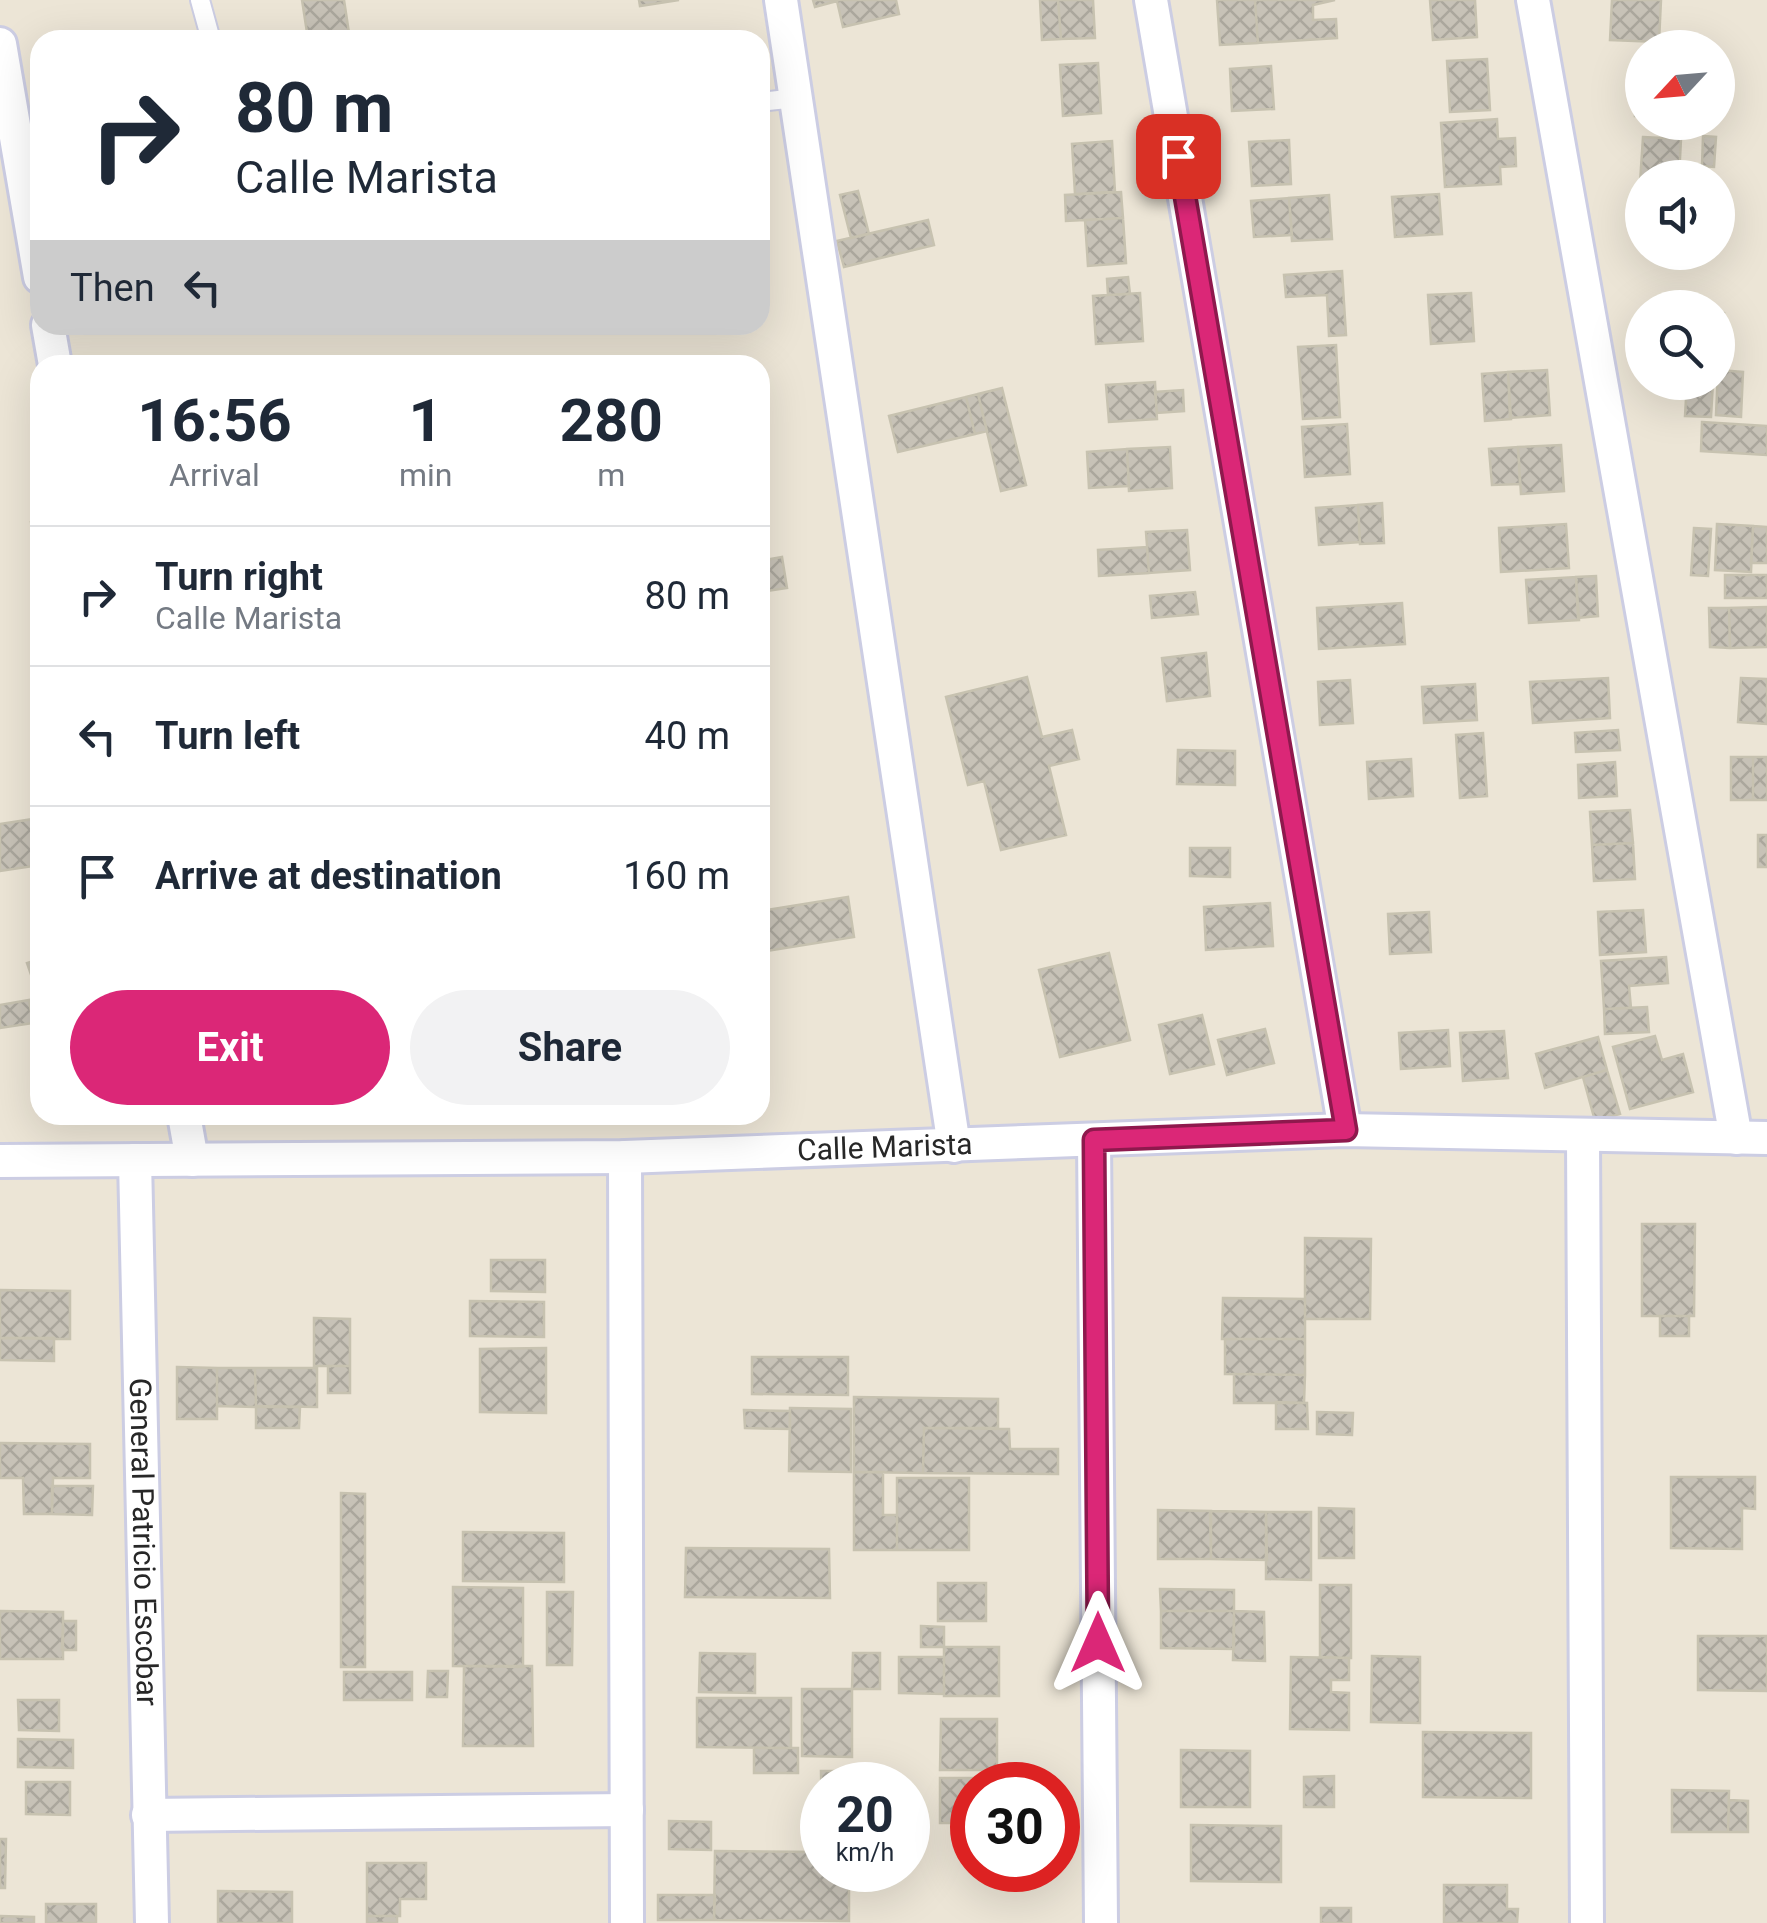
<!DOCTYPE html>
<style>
body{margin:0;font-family:Roboto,sans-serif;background:#f2f2f3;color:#1f2937;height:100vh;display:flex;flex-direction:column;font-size:38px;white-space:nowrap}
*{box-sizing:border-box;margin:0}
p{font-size:32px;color:#747a83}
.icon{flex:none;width:55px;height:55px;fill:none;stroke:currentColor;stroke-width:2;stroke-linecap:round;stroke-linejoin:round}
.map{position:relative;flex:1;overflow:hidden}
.side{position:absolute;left:30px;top:355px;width:740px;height:770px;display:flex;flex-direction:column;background:#fff;border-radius:30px;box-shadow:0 10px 40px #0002}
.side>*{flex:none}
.hud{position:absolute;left:30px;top:30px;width:740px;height:305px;border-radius:30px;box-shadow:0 10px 40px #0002;background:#fff;color:#1f2937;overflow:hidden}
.needle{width:65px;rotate:244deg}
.controls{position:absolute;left:1625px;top:30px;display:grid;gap:20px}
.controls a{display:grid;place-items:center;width:110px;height:110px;border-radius:50%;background:#fff;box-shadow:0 10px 40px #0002;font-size:50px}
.speed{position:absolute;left:800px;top:1762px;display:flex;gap:20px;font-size:50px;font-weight:700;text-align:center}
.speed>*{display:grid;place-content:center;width:130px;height:130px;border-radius:50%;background:#fff;box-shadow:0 10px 40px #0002;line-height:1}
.speed small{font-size:25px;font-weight:400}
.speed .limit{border:15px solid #d22;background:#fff;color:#111}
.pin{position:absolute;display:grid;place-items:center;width:85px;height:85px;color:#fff;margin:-42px;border-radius:20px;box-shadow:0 5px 15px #0006}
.me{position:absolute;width:110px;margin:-55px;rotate:0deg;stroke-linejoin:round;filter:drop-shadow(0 0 8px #0008)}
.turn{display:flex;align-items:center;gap:35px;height:210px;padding:0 40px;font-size:45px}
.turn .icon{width:130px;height:130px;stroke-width:2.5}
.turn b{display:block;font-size:70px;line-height:85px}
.then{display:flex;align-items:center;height:95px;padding:0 40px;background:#0003;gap:20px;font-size:38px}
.eta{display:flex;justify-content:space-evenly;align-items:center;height:170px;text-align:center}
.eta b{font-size:60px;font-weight:700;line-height:70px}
.button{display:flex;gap:20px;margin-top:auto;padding:20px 40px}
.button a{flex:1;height:115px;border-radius:60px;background:#db2777;color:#fff;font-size:40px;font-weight:700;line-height:115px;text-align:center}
.button a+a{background:#f2f2f3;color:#1f2937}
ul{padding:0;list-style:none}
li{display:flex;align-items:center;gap:30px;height:140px;padding:0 40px;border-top:2px solid #e0e1e3}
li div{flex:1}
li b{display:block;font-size:38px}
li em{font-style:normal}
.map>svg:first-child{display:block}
.building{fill:url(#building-cross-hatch);stroke:#c7c2b0;stroke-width:2.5}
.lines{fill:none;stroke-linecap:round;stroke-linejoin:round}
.lane-casing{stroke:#cccde3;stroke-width:22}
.street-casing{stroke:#cccde3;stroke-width:38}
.lane{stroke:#fff;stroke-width:18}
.street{stroke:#fff;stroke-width:32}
.route-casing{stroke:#8e194d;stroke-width:25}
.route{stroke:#db2777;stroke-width:18}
.labels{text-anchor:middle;stroke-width:10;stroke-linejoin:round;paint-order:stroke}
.street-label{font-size:30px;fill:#272727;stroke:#fff}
</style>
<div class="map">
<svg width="1767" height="1923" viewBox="0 0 1767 1923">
<defs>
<pattern id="building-cross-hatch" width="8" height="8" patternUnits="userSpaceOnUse" patternTransform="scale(2.5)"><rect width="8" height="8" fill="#c7c2b7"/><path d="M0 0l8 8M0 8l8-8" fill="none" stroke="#aba79d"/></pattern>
</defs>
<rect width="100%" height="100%" fill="#ece5d6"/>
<path class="building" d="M302,0H344L349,33L308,39Z
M639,0H679L640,6Z
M813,0H896L899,14L843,27L837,1L815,7Z
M1040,0H1058L1061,39L1042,40Z
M1058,0H1093L1095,38L1061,39Z
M1217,0H1255L1258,43L1220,45Z
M1255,0H1335L1313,5V20L1336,19L1337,38L1258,43Z
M1430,0H1475L1477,37L1433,40Z
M1612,0H1661L1659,42L1610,40Z
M1487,59L1490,110L1450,112L1447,61Z
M1098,63L1101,113L1063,116L1060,65Z
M1271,66L1274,109L1232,111L1230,69Z
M1636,82L1642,83V116H1635Z
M1497,119L1498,139L1515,138L1516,166L1500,167L1501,184L1445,187L1441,123Z
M1703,136L1716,137L1714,167L1702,166Z
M1643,137L1681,139L1679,178H1642L1640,183Z
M1289,140L1291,184L1252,186L1249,142Z
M1112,141L1115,192L1075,194L1072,144Z
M858,191L869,234L851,238L840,195Z
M1121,192L1123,218L1066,221L1065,195Z
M1439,194L1442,234L1395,237L1392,197Z
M1329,195L1332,239L1292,241L1289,198Z
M1289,198L1292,235L1254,237L1251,201Z
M1123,218L1126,263L1088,266L1085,220Z
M928,220L934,245L844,267L837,241Z
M1342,271L1346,335L1329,336L1327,295L1286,297L1284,275Z
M1128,277L1130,294L1108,295L1107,279Z
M1140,293L1143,341L1096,344L1093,296Z
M1471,293L1474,341L1431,344L1428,295Z
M1718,312L1724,313L1722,345H1718Z
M1336,345L1340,417L1303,419L1298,347Z
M1547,370L1550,415L1510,418L1508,372Z
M1718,370L1743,372L1741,417L1716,415Z
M1508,372L1511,419L1485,421L1482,374Z
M1155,382L1157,419L1109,422L1106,385Z
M1687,382H1713L1711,417L1685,416Z
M1002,388L1026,485L1001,491L978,394Z
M1183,390L1184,411L1157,413L1155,392Z
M978,394L987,431L975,434L966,397Z
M966,397L975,434L898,452L889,416Z
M1702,422L1767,426V455L1701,451Z
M1347,424L1350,474L1305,477L1302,427Z
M1561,445L1564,491L1521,494L1518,447Z
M1170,447L1172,488L1129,491L1127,449Z
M1518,447L1520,484L1492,485L1489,449Z
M1127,449L1129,486L1089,488L1087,452Z
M1382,503L1384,543L1360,544L1358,505Z
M1358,505L1360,542L1319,545L1316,508Z
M40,520V571H38L31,522Z
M1566,524L1569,568L1501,572L1499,528Z
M1717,524L1753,526L1751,572L1715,570Z
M1753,526L1767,527V563H1751Z
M1694,528L1711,529L1708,576L1691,575Z
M1187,530L1190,570L1149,573L1146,532Z
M1147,547L1149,573L1099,576L1098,550Z
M782,557L787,588L760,592V561Z
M1725,575H1767V598H1725Z
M1596,576L1598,616L1578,618L1576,577Z
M1576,577L1579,620L1529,623L1526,580Z
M1195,592L1198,614L1152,618L1150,596Z
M1402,603L1405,644L1319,649L1317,608Z
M1767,607V647L1730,648L1729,608Z
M1709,608H1729L1730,648L1710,647Z
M1206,653L1210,696L1167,701L1162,658Z
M1027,677L1042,737L1072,730L1079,759L1049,766L1066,835L1001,850L984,781L968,785L946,697Z
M1608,678L1610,718L1533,723L1530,682Z
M1741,678L1767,679V724L1738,722Z
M1350,680L1353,723L1320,725L1318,682Z
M1475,684L1477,720L1424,723L1422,687Z
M1618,730L1620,750L1576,752L1575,733Z
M1483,733L1487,796L1460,798L1456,735Z
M1178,750L1235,751V785L1177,784Z
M1731,757H1753V800H1731Z
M1753,757H1767V800H1753Z
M1411,759L1413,796L1369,799L1367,762Z
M1615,762L1617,796L1579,798L1578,765Z
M1630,810L1633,843L1592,845L1590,812Z
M33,819L40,865L0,871V824Z
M1758,835H1767V867H1758Z
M1633,843L1635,879L1594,881L1592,845Z
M1190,848H1230V877L1190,876Z
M848,897L854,937L760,952V911Z
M1270,903L1273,946L1206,950L1204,907Z
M1643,910L1646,952L1600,955L1598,912Z
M1429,912L1431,952L1390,954L1388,914Z
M1109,953L1130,1040L1060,1057L1039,970Z
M1666,957L1668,983L1629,986L1631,1008L1604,1009L1601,961Z
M40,959V984L35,986L27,963Z
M29,1000L33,1023L0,1028V1005Z
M1647,1007L1649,1032L1605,1034L1604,1009Z
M1202,1015L1214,1064L1170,1074L1159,1025Z
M1265,1029L1274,1063L1227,1075L1218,1040Z
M1448,1030L1450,1066L1401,1069L1399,1033Z
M1504,1031L1508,1078L1463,1081L1460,1033Z
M1655,1036L1662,1060L1683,1054L1693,1092L1630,1109L1613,1047Z
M1598,1037L1607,1070L1545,1088L1536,1054Z
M1607,1070L1620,1114L1595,1121L1583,1077Z
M1642,1224H1695L1694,1316H1642Z
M1305,1238L1371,1239L1370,1319H1305Z
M491,1260H545V1292L491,1291Z
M0,1290L70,1291V1339L0,1338Z
M1223,1298L1305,1299V1339H1222Z
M470,1301L544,1302V1337L470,1336Z
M1660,1316H1689V1336H1660Z
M314,1318L350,1319V1366H314Z
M0,1338H54V1361L0,1360Z
M1225,1339H1305V1375L1225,1374Z
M546,1348V1413L480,1412V1349Z
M752,1357H848V1395L752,1394Z
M328,1366H350V1393H328Z
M177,1367L217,1368V1419H177Z
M217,1368H255L256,1407L217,1406Z
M255,1368H317V1407L256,1406Z
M1234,1374L1305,1375L1304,1403H1234Z
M854,1397L998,1399V1428H924L923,1473L854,1472Z
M1276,1402L1307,1403L1308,1429H1276Z
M256,1407H300L299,1428H256Z
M790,1408L851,1409V1472L789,1471Z
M744,1410L790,1411V1429L745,1428Z
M1317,1412L1353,1413L1352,1435L1317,1434Z
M924,1428L1009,1429L1010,1449H1058V1474L923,1473Z
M0,1443L90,1444V1478H53L52,1514H24L23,1478H0Z
M854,1472H883V1515H897V1550H854Z
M1671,1477H1755V1509L1742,1508V1549L1671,1548Z
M897,1478H969V1550H897Z
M52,1486H93L92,1515L52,1514Z
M341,1493L365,1494V1667H341Z
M1319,1508L1354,1509V1558H1319Z
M1158,1510L1211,1511V1559H1158Z
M1210,1511L1266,1512L1267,1560L1211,1559Z
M1266,1512H1311V1580L1266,1579Z
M463,1532L564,1533V1582L463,1581Z
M686,1548L829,1549L830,1598L685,1597Z
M938,1583H986V1621H938Z
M1320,1585H1351V1658L1320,1657Z
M453,1587L523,1588V1667L453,1666Z
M1160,1589L1234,1590V1611H1161Z
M547,1592H573L572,1665H547Z
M0,1611L63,1612V1659H0Z
M1161,1611H1234V1649L1161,1648Z
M1234,1611L1264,1612L1265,1661L1233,1660Z
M63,1621H76V1650H62Z
M921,1626L944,1627V1647H921Z
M1698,1636H1767V1691L1698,1690Z
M944,1647H999V1696H944Z
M700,1653L755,1654V1693L699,1692Z
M853,1653H880V1689H852Z
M1372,1656L1420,1657V1723L1371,1722Z
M899,1657H944V1694L899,1693Z
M1291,1657L1349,1658V1680H1331V1692L1349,1693V1730L1290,1729Z
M464,1666H532L533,1746H463Z
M428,1671H448L447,1697H427Z
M344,1672H412V1700H344Z
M802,1689H852V1757L802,1756Z
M697,1698H791V1748L697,1747Z
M18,1700H59V1731L19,1730Z
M941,1719H997V1770H940Z
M1423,1732L1531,1733V1798L1423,1797Z
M18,1739L73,1740V1768L18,1767Z
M754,1748H798V1773H754Z
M1181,1750L1250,1751V1807H1181Z
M821,1771H849V1785H822V1840Z
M1334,1776V1807H1304V1777Z
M940,1778H1006V1785H972V1823H940Z
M26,1782H70V1815L26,1814Z
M1672,1790L1729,1791L1728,1832H1672Z
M1729,1800L1748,1801V1832H1728Z
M669,1821L711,1822V1850L669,1849Z
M1191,1825L1281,1826V1882L1191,1881Z
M0,1839H6L5,1888H0Z
M715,1851L822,1852V1870H849V1921L714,1920Z
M367,1863H426V1899H400V1916H367Z
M1444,1885H1507V1909H1518L1517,1923H1444Z
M218,1891L292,1892V1923H218Z
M658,1895H715L714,1920H658Z
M46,1904H96V1923H46Z
M1321,1908H1351V1923H1321Z
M0,1916L34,1917V1923H0Z
M367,1916H397V1923H367Z"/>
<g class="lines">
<g class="lane-casing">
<path id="lane" d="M200,0L211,40
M760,102L796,98"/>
</g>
<g class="street-casing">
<g id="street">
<path d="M781,0L954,1146"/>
<path d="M1151,0L1345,1130"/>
<path d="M1533,0L1736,1138"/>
<path d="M0,44L40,277"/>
<path d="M48,325L55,365"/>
<path d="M184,1115L192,1160"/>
<path d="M1583,1138L1587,1923"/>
<path d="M1094,1141L1101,1923"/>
<path d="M625,1157L627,1923"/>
<path id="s1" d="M135,1160L152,1923"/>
<path id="s2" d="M0,1161L625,1157L1345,1130L1767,1138"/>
<path d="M148,1815L627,1810"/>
</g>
</g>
<use href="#lane" class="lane"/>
<use href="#street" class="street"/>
</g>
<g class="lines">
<g class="route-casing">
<path id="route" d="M1098,1643L1094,1140L1346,1130L1178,156"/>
</g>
<use href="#route" class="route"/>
</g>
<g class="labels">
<g class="street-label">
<text dy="10" stroke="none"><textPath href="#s2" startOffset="885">Calle Marista</textPath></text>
<text dy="10" stroke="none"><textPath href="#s1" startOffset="382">General Patricio Escobar</textPath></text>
</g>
</g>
</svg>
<div class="controls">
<a><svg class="needle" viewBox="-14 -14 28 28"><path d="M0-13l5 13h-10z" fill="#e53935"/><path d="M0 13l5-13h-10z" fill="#747a83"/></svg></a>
<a><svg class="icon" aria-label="sound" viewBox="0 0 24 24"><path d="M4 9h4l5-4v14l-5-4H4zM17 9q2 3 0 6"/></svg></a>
<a><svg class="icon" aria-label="search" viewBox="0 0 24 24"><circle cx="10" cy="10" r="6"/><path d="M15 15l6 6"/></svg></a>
</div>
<div class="speed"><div>20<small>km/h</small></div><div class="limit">30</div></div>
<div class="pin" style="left:1178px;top:156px;background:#d93025"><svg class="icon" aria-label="arrive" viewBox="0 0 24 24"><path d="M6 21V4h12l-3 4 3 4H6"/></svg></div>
<svg class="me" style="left:1098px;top:1643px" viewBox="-20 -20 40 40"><path d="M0-17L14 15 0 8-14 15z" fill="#db2777" stroke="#fff" stroke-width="4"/></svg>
<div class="hud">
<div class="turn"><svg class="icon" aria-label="right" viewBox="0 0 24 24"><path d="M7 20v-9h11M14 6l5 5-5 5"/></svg><div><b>80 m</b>Calle Marista</div></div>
<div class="then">Then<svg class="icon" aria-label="left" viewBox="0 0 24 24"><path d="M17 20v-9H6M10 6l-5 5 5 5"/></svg></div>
</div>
<section class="side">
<div class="eta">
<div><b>16:56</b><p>Arrival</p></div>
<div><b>1</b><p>min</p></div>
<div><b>280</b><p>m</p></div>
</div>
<ul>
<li><svg class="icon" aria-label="right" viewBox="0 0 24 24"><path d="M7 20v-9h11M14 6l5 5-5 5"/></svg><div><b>Turn right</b><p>Calle Marista</p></div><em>80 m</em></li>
<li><svg class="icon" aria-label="left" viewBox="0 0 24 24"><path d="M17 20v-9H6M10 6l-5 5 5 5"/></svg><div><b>Turn left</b></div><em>40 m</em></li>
<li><svg class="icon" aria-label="arrive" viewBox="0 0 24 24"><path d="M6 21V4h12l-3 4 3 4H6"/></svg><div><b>Arrive at destination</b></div><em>160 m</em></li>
</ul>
<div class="button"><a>Exit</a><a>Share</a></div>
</section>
</div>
